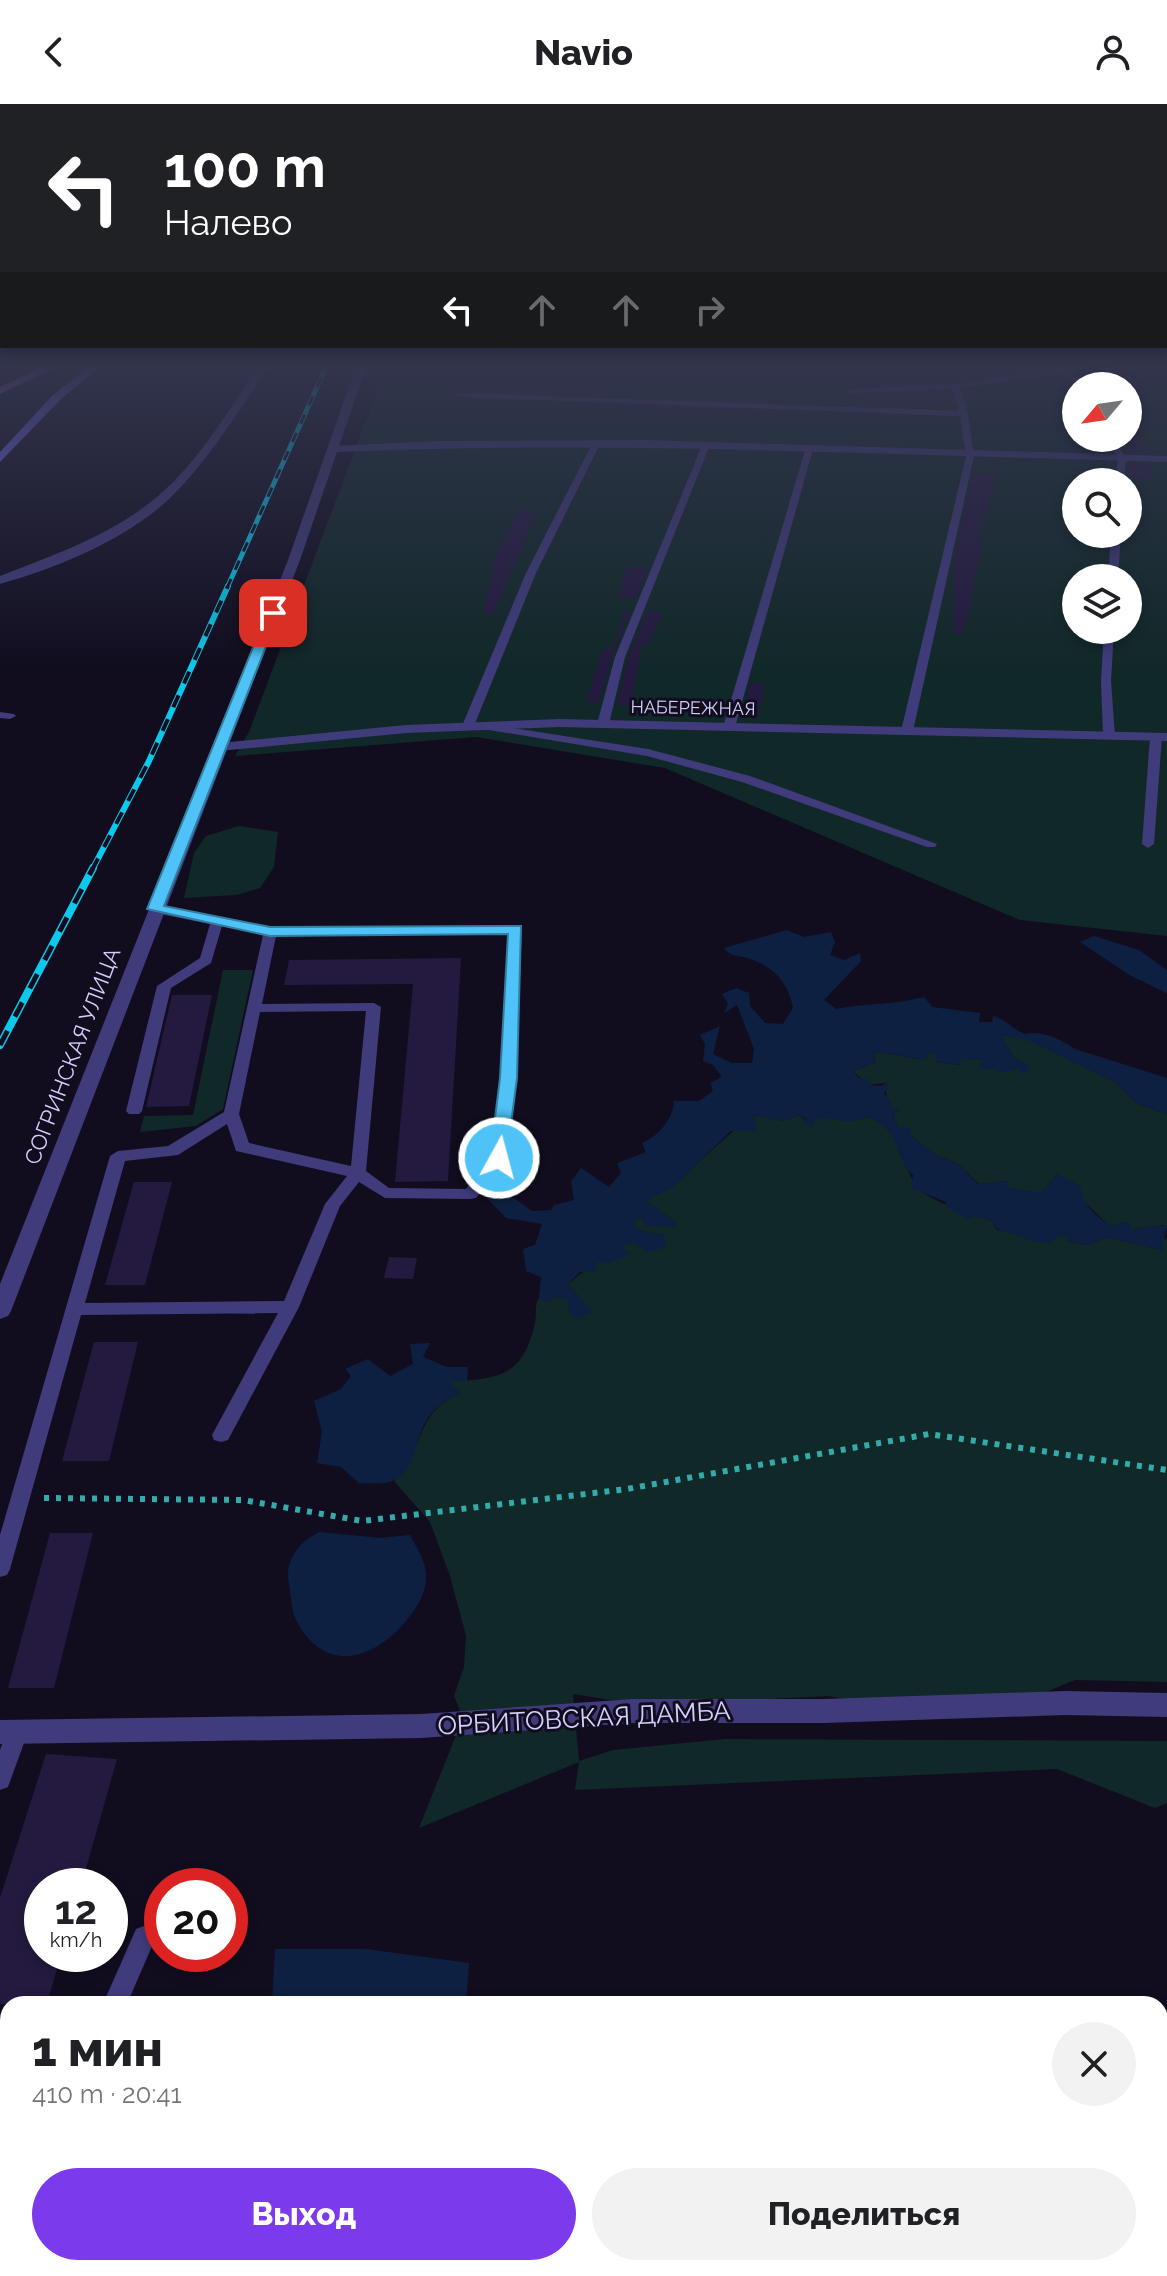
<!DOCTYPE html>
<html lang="ru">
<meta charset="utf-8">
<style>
body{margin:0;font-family:Raleway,sans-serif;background:#f2f2f2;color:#202124;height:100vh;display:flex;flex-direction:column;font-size:30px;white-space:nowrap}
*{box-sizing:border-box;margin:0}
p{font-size:26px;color:#757577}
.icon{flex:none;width:44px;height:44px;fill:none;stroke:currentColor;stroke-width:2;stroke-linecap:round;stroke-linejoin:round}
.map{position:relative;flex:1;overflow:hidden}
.sheet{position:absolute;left:0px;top:1892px;width:1168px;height:280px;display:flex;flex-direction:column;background:#fff;border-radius:24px 24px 0 0;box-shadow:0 4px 12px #0003}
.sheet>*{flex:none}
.guide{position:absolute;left:0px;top:0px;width:1168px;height:244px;box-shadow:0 4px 12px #0003;background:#202124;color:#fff;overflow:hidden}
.needle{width:52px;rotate:241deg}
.fabs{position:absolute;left:1062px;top:268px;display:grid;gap:16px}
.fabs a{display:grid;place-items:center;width:80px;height:80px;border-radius:50%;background:#fff;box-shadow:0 4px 12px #0003;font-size:40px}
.speed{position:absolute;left:24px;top:1764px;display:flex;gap:16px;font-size:40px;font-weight:700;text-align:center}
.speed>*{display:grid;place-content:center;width:104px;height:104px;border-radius:50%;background:#fff;box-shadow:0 4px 12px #0003;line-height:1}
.speed small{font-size:20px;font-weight:400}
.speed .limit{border:12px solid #d22;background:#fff;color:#111}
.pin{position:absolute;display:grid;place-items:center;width:68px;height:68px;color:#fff;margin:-34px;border-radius:16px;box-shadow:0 4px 12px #0006}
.me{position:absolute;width:88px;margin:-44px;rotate:7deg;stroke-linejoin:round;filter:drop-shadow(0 0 6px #0008)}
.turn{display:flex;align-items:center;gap:28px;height:168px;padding:0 32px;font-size:36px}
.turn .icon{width:104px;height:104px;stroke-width:2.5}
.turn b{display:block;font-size:56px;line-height:68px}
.lanes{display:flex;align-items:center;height:76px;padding:0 32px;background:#0003;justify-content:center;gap:40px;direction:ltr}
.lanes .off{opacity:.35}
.round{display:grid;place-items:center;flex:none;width:84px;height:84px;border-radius:42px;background:#f2f2f2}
.summary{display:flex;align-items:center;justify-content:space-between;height:136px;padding:0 32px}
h1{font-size:48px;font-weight:800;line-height:60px}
.action{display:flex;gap:16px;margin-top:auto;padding:16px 32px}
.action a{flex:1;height:92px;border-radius:48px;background:#7c3aed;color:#fff;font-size:32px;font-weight:800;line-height:92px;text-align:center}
.action a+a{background:#f2f2f2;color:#202124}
header{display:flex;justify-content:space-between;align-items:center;height:104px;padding:0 32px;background:#fff;font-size:36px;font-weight:800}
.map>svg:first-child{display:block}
.green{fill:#112828;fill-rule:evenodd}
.water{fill:#0e2042}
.building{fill:#241a3f}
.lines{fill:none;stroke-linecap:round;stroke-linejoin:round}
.path{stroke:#33abaa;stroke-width:6;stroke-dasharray:5 7;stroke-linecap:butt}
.service{fill:#403b7b;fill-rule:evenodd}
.minor{fill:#403b7b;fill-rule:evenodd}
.tertiary{fill:#403b7b;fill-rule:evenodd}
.secondary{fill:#7469f8;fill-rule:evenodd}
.primary{fill:#c45af7;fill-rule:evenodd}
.rail-far2-casing{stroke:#0bc9eb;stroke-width:5}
.rail-far1-casing{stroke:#0bc9eb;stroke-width:6}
.rail-casing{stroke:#0bc9eb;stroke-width:8}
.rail-far2{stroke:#110d1f;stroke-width:3;stroke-dasharray:10;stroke-linecap:butt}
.rail-far1{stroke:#110d1f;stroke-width:4;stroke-dasharray:13;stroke-linecap:butt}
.rail{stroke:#110d1f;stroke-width:5;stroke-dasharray:16;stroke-linecap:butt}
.route{fill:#4fc3f7;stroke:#337fa1;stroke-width:2}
.labels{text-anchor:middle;stroke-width:6;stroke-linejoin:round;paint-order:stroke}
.far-street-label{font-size:18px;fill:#d5cefd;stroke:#110d1f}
.street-label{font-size:22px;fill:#d5cefd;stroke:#110d1f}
.near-street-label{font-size:26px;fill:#d5cefd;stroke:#110d1f}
</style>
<header><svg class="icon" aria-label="back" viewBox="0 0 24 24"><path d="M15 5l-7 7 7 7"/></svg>Navio<svg class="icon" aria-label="person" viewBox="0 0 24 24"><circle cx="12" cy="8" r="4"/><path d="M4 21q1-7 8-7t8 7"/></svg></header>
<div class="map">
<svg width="1167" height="2172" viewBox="0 0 1167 2172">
<rect width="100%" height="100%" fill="#110d1f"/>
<path class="green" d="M386,263H1167V832L1020,816L665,664L476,633L235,652L249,628ZM1076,282H1128V334H1076ZM1076,378H1128V430H1076ZM1076,474H1128V526H1076Z
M239,722L278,728L274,763L260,784L236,791L184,794L194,749L206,732Z
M223,866H253L223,1005L196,1022L140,1028L144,1012L193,1011Z
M1001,931L1030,936L1115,978L1138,1000L1167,1010V1121L1131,1125L1127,1118L1110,1123L1057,1070L1042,1089L1008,1084V1077L979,1080L958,1060L932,1049L909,1030L911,1026L897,1022L893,1008L899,1006L888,1003L885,979L868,981L853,967L876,958L874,950L879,948L918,955L930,948L937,950L936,958L961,961L959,954L982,956L985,964L1016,965L1011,957L1025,959L1013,953Z
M754,1011L784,1017L799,1011L813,1022V1016C825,1011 837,1017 850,1017C855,1017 862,1013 868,1014C901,1019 901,1072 924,1089C934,1098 978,1113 992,1117L997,1126L1068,1132L1067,1137L1088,1141L1107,1133L1162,1146L1161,1139L1167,1133V1578L1075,1576L1043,1589L864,1599L829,1592L643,1601L573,1590L579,1657L613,1646L725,1635L1167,1637V1699L1155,1704L1057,1665L575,1686L579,1658L419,1724L463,1614L454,1592L464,1563L466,1532L450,1472L430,1418L394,1377C425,1349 413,1309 460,1289L447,1277C496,1276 524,1274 535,1218C537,1209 534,1202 539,1194L548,1198L555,1193L569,1195L592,1209L568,1180L598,1156L609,1159L629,1149L619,1141L663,1131L639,1126L632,1118L640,1112L677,1119L645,1097C688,1076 715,1038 754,1011Z"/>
<path class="water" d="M787,826L804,833L831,828L835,838L830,851L844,856L860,849L861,857L824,896L836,905C866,899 895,901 924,893L932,903L980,909L979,918H992L993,912C1007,916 1012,925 1025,930C1042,926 1062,936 1075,945L1167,974V1010L1138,1000L1115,978L1030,937L1002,931L1013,953L1026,959L1030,966L1023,970L1012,958L1017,966L997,969L999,965H979L982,956L960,955L962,961L936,958L937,951L931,948L925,956L879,948L874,950L876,958L853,967L859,974L869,975V981L881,982L886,979L889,984L884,989L891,998L889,1003L901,1005L893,1009L897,1022L912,1025L909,1030L932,1049L958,1060L978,1080L1008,1077L1009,1084L1042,1089L1057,1070L1080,1081C1083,1101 1095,1111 1110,1122L1128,1118L1131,1125L1167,1121L1162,1146L1107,1133L1088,1141L1067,1137V1132L1055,1133L1053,1139L1037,1138L997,1125L992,1117L975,1112L968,1115L946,1103V1098L911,1084L913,1071C894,1056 899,1021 869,1014C863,1013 857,1017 850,1017C838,1018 825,1011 814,1016L813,1023L802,1018L806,1015L799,1011L784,1017L755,1011L756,1027H731L672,1084L646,1097L677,1119L675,1123L646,1122L640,1112L633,1119L639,1126L663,1131L667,1143L647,1148L634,1139L620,1141L630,1150L609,1159L598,1157L596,1167L580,1168L568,1180L592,1208L578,1216L569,1208L568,1195L555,1193L548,1198L539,1194L541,1173L526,1167L523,1145L535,1141L542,1120L506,1114L483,1090L493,1079L532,1107L551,1106L554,1101L574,1096L571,1077L581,1064L609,1083L621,1069L617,1059L646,1048L642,1039C659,1032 673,1015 674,997H699L713,987L710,979L722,973L713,961L703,957L705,940L700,931L720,922L713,950L732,959H752L754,945L737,901L724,909L728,899L722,890L736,884L749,889L750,902L765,919L783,920L793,904C788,878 774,862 747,854C737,851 731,853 724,844Z
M1094,832L1139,846L1167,866V889L1131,872L1080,838Z
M430,1239L423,1253L447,1263H468L467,1277H448L461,1289C404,1312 428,1356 396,1375C387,1381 369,1379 359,1379L341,1363L317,1359L322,1328L314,1297L341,1285L351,1272L345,1265L368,1255L390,1272L413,1260L410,1240Z
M320,1428L380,1434L410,1431C417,1445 428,1460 426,1476C425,1495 409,1515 396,1528C360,1561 321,1563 296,1516C291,1506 291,1491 289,1480C284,1457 299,1437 320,1428Z
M275,1845H366L469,1859L466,1900H272Z
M253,2164H448L447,2172H252Z"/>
<path class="building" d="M1128,315L1150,348H1128Z
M1129,360L1151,361L1152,371L1149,375L1128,374Z
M973,368L996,371L978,438H983L963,530L953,529L954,454Z
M520,403L536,410L493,511L483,508L494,455Z
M626,463L648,464L636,494L618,493Z
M625,505L631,506L612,552L599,599L586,598L602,545H613Z
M647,507L663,508L648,540H642L631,602L617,601L628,554Z
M751,578L765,580L758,614L741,612Z
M461,854L448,1077L395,1078L413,880L284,881L289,856Z
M172,891H212L189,1002L146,1003Z
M134,1078H172L145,1181H105Z
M389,1153L417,1154L413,1175L384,1174Z
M94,1238H138L109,1357H62Z
M50,1429H93L54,1584H8Z
M46,1650L117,1655L81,1782H42V1850H61L47,1900H0V1794Z"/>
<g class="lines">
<path class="path" d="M44,1394L243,1396L362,1417L627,1385L929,1330L1167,1366"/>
<path class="service" d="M1068,263H1088L1074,267L1083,282L1076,283L1067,268L960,284L968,310L974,352L913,627L907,630L901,627L966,352L960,312L459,293L455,291L459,289L959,307L952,285L850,289L846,287L850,285L955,280Z
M1106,334H1114L1126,354L1124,378H1116L1118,354Z
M596,337L600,340L536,469L474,622L464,624L462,622L526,469L592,340Z
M703,339L710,341L625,553L609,620L599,622L597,620L615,553Z
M806,343L813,345L735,623L725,625L723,623Z
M1111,430H1121L1118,474H1108Z
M1104,526H1114L1111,577L1115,632L1109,635L1103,632L1101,577Z
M0,608L14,610L16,612L10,615L0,614Z
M481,619L648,645L750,672L937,740L935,743H927L742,678L647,652L477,624V620Z
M1156,630L1162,633L1154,740L1148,744L1142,740L1150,633Z
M155,801L270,824L520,822L522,825L516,974L507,1054L476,1094L470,1095L385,1094L359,1078L340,1102L299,1203L228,1336L221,1338L214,1336L212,1331L278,1209L81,1211L10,1465L7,1471L0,1473V1431L110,1052L118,1047L168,1042L224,1008L263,831L222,822L211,859L171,884L142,1007L139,1010H129L126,1007L157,882L200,854L210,820L150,808L148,805ZM508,829L502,974L491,1053L466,1085L389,1084L366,1067L381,903L374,899L262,900L276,832ZM366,907L351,1062L249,1039L239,1010L260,908ZM227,1020L236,1047L347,1072L325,1100L284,1197L85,1199L125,1057L178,1051Z
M17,1618L25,1621L28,1628L8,1683L0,1686V1646L9,1621Z
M144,1822L152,1825L156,1833L127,1900H103L136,1825Z
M0,2088H8V2114H0Z"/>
<path class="minor" d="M258,263H268C238,308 208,357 169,395C125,436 57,464 0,480V472C48,453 98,436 140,406C191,371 224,313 258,263Z
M645,336L1167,352V358C889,351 611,336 333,348L328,345L333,342L437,337Z
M560,615L1167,629V637L560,623L406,629L219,647L212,643L219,639L406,621Z
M1065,1587L1167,1589V1613L1065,1611L824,1619H633L421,1634L0,1640V1616L421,1610L633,1595H824Z"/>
<path class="tertiary" d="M356,263H366L300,456L11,1207L8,1212L0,1215V1180L288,456Z"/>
<path class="secondary" d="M88,263H99L60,296L0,358V348L52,292Z"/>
<path class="primary" d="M43,263H56L0,290V283Z"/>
<g class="rail-far2-casing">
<path id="rail-far2" d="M227,484L326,263"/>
</g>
<g class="rail-far1-casing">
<path id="rail-far1" d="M92,766L149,657L228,482"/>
</g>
<g class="rail-casing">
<path id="rail" d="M0,941L93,764"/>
</g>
<use href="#rail-far2" class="rail-far2"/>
<use href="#rail-far1" class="rail-far1"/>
<use href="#rail" class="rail"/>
</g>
<linearGradient id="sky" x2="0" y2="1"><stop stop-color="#090711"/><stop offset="0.46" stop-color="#32354d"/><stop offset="1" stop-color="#32354d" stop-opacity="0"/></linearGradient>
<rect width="1167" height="567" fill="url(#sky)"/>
<path class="route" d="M273,506L279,509L164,802L270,823L521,822L517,974L506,1058H493L490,1054L500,974L508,830L270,832L147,805L267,509Z"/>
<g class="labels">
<g class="far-street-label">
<text transform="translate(693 604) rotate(1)" y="6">НАБЕРЕЖНАЯ</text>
</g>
<g class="street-label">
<text transform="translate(72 952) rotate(-69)" y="8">СОГРИНСКАЯ УЛИЦА</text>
</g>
<g class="near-street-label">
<text transform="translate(584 1614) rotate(-3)" y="9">ОРБИТОВСКАЯ ДАМБА</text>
</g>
</g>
</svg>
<div class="fabs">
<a><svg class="needle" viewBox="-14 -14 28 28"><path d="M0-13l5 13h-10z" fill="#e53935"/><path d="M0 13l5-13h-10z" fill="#757577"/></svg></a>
<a><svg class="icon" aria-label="search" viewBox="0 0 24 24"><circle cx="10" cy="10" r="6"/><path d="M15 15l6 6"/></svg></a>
<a><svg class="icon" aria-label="layers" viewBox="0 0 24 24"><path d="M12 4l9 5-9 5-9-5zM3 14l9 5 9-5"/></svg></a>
</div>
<div class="speed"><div>12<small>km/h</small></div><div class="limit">20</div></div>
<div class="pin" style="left:273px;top:509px;background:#d93025"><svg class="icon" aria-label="arrive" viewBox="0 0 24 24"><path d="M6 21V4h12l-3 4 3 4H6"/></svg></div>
<svg class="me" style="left:499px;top:1054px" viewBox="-20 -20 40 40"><circle r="17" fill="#4fc3f7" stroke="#fff" stroke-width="3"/><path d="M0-11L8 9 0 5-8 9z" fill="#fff"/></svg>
<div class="guide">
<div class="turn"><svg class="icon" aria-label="left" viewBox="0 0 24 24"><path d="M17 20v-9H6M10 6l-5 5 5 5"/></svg><div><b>100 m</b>Налево</div></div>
<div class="lanes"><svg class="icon" aria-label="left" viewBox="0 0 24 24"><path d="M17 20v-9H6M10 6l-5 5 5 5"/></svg><svg class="icon off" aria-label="ahead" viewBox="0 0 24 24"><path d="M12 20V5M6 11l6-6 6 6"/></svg><svg class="icon off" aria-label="ahead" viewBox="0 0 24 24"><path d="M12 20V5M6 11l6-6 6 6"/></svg><svg class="icon off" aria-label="right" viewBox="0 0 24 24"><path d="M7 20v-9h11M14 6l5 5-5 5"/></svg></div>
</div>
<section class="sheet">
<div class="summary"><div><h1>1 мин</h1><p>410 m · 20:41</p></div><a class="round"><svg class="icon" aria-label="close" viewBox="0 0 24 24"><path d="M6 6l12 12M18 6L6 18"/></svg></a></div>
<div class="action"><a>Выход</a><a>Поделиться</a></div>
</section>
</div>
